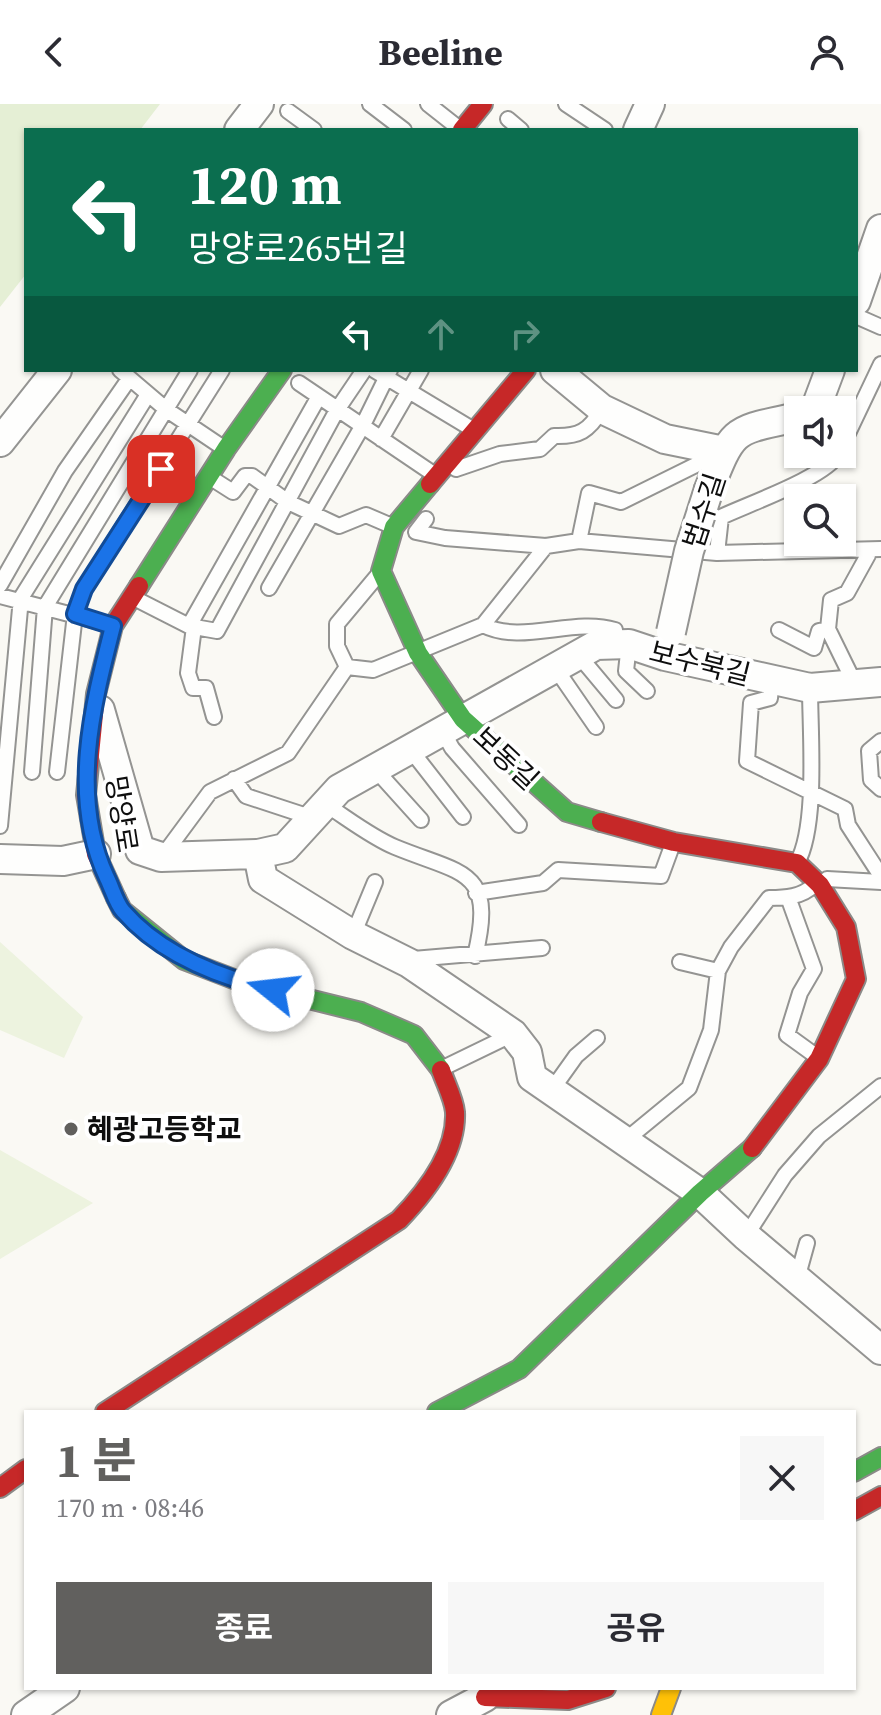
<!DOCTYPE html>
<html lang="ko">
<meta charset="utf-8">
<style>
body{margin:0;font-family:"Source Serif 4","Noto Sans KR",serif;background:#f7f7f7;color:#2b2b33;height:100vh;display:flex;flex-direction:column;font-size:30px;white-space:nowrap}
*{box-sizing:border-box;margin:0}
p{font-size:26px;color:#7c7c81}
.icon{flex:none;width:44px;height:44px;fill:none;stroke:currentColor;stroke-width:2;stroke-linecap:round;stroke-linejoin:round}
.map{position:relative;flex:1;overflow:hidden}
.panel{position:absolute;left:24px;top:1306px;width:832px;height:280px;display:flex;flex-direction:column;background:#fff;border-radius:0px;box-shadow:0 2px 6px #0004}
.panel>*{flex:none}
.guide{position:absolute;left:24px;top:24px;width:834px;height:244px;border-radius:0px;box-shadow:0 2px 6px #0004;background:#0b6e4f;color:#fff;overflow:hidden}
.tools{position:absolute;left:784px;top:292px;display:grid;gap:16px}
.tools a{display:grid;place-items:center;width:72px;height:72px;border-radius:0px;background:#fff;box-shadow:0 2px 6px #0004;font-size:40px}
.pin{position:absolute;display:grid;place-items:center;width:68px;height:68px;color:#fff;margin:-34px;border-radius:16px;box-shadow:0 4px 12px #0006}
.me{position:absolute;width:88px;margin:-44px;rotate:286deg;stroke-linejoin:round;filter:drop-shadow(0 0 6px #0008)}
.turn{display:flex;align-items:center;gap:28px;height:168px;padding:0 32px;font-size:36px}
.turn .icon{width:104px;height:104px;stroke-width:2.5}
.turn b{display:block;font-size:56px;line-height:68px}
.lanes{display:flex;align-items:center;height:76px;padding:0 32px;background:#0003;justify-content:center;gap:40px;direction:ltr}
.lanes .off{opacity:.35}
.round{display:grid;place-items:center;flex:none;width:84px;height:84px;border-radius:0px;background:#f7f7f7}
.overview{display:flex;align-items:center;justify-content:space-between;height:136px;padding:0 32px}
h1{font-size:48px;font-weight:700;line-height:60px;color:#61605e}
.cta{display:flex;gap:16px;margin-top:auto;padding:16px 32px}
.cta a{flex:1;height:92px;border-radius:0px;background:#61605e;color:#fff;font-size:32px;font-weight:700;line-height:92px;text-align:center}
.cta a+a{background:#f7f7f7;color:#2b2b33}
header{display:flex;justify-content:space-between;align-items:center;height:104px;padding:0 32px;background:#fff;font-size:36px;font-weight:700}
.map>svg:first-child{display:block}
.green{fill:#e5efd5}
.pitch{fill:#edf3df}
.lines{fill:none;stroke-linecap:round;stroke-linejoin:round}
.lane-casing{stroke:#949492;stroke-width:18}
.street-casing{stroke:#949492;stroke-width:32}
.fast-casing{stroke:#8b8a88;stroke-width:22}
.slow-casing{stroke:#8b8a88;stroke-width:22}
.jam-casing{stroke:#8b8a88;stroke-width:22}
.lane{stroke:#fefefd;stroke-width:14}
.street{stroke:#fefefd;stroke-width:28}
.fast{stroke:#4caf50;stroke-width:18}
.slow{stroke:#ffc107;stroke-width:18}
.jam{stroke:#c62828;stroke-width:18}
.street-bridge-casing{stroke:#949492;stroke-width:32;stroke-linecap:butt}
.street-bridge{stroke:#fefefd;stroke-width:28}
.route-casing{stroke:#114b97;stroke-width:20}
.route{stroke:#1a73e8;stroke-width:14}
.poi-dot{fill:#61605e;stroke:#fff;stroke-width:3}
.labels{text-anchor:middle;stroke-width:8;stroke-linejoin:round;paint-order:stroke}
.street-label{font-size:28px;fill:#0e0e0e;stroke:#fff}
.poi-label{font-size:28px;font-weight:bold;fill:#0e0e0e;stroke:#fff;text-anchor:start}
</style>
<header><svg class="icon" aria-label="back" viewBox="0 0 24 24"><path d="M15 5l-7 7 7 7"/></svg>Beeline<svg class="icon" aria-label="person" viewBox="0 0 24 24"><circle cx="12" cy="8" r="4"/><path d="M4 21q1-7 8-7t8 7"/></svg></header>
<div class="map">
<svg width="881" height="1611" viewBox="0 0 881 1611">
<rect width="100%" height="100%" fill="#faf9f4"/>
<path class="green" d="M0,0H160L140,26H26V170L0,203Z"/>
<path class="pitch" d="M0,838L83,913L64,954L0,926Z
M0,1046L93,1099L0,1155Z"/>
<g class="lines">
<g class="lane-casing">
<path id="lane" d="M370,0L404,26
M428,0L461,26
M566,0L605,26
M288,7L314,26
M508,15L521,26
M856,212L881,223
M120,266L167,306L225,345
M374,266L472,325
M299,279L435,371
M381,335L421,266
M842,342L881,260
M456,365L500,350L540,345L554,332C579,333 589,327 602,305
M211,374L233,388L245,372H252L288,398L339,422L366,411L394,423
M426,415L416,428L445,434L546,442
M579,437L589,389L621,398L720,349
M717,449L721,413C746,401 828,372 838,350
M378,471L337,520V542L347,563L373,566L483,521L546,442L579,437L717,449L881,445
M0,481L65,367L129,275
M269,484L363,321L390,266
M0,492L111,521
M134,494L189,522L217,527L337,306L364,266
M483,521C522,541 573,513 615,526L617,539
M189,522L318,294
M194,523L188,569L193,584H206L214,613
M828,525L831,496L847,489L868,451L866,446
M779,526L814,544L819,527L828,525L854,578
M629,540L626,567L647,587
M580,553L616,596
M556,565L596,623
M772,576L770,594L751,599L747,657L845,705L848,721L881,772
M442,626L452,644L519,721
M881,637L869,647L871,676L881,685
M410,645L463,713
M375,665L421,716
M32,668L45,503L190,266
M57,668L75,510L84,485L222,266
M234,675L246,692L313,714
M325,700C347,714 371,733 395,743C463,771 496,764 475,852
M0,722L21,494L147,292
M162,753L210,688L288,649L347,563
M797,759C818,722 810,628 810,584
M824,778L827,775L881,778
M476,789L543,779L558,766L661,772L672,742
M788,793L814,865L800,889L787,931L816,952
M353,831L375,778
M680,858L718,867
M410,859L413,855L542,844
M441,965L513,930
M551,987L576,952L597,934
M627,1035L689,984L711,926L718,867L731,843L769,794C785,794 802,793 814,781
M746,1132L785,1071L819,1032L881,982
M797,1175L807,1139"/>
</g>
<g class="street-casing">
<path id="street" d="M239,26L259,0
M638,26L650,0
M856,197L881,125
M555,266L602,305L665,335L724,347
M815,306L830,266
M0,338L57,266
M709,385C734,322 733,327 798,313
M100,606L140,746L161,753L258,750L285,744L339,685L596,541L629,540L665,552L810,584L881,578
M258,750L263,775L353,831L409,859L513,930L527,948L532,973L700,1089L746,1132L881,1246
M0,755L63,757L96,750
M26,1611L65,1584
M451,1611L485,1593"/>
</g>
<g class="fast-casing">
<path id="fast" d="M430,380L394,423L381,467L418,549L463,615L567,708L601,718
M139,482L226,345L282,266
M116,794L122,806L184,856L244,879L361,908L414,931L441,966
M437,1308L519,1265L700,1089L752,1044
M854,1368L881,1353"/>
</g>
<g class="slow-casing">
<path id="slow" d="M661,1611L671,1584"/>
</g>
<g class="jam-casing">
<path id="jam" d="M462,26L483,0
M430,380L526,266
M601,718L674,738L797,759L820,781L846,823L856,875L819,955L752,1044
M116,794L96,750L86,691L96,590L113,522L139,482
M105,1308L399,1116C425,1089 457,1048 455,1008C454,995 445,978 441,966
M0,1384L26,1365
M854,1407L881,1392
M485,1593L568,1596L606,1584"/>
</g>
<use href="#lane" class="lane"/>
<use href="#street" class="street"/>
<use href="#fast" class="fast"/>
<use href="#slow" class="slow"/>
<use href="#jam" class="jam"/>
<g class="street-bridge-casing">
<path id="street-bridge" d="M671,528L689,447L709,385"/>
</g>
<use href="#street-bridge" class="street-bridge"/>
</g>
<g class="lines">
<g class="route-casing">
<path id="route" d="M161,365L84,485L75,510L113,522C92,604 69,693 107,774C112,784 116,799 123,807C161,851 219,873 273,886"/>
</g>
<use href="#route" class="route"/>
</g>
<circle class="poi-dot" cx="71" cy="1025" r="8"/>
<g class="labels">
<g class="street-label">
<text transform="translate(704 407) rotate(-72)" y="10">법수길</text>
<text transform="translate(700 559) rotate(14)" y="10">보수북길</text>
<text transform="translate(506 654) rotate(43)" y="10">보동길</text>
<text transform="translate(122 710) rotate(81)" y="10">망양로</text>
</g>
<g class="poi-label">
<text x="87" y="1035">혜광고등학교</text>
</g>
</g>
</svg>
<div class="tools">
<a><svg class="icon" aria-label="sound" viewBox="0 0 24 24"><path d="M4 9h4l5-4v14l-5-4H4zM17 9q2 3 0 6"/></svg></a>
<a><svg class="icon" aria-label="search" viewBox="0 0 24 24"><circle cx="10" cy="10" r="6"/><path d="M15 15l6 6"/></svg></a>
</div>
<div class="pin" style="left:161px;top:365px;background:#d93025"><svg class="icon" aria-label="arrive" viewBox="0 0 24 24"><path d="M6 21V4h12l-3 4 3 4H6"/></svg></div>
<svg class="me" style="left:273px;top:886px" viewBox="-20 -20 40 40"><circle r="19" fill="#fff"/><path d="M0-13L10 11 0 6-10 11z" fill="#1a73e8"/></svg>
<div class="guide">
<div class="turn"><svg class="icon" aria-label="left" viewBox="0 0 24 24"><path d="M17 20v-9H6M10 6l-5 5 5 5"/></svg><div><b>120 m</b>망양로265번길</div></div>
<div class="lanes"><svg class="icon" aria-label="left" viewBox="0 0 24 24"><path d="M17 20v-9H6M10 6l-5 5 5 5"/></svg><svg class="icon off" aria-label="ahead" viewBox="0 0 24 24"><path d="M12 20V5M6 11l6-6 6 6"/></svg><svg class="icon off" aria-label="right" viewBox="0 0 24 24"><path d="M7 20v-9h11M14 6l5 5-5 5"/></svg></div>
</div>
<section class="panel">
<div class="overview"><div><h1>1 분</h1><p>170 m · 08:46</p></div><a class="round"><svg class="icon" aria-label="close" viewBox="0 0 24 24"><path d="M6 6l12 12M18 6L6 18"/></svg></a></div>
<div class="cta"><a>종료</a><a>공유</a></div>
</section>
</div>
